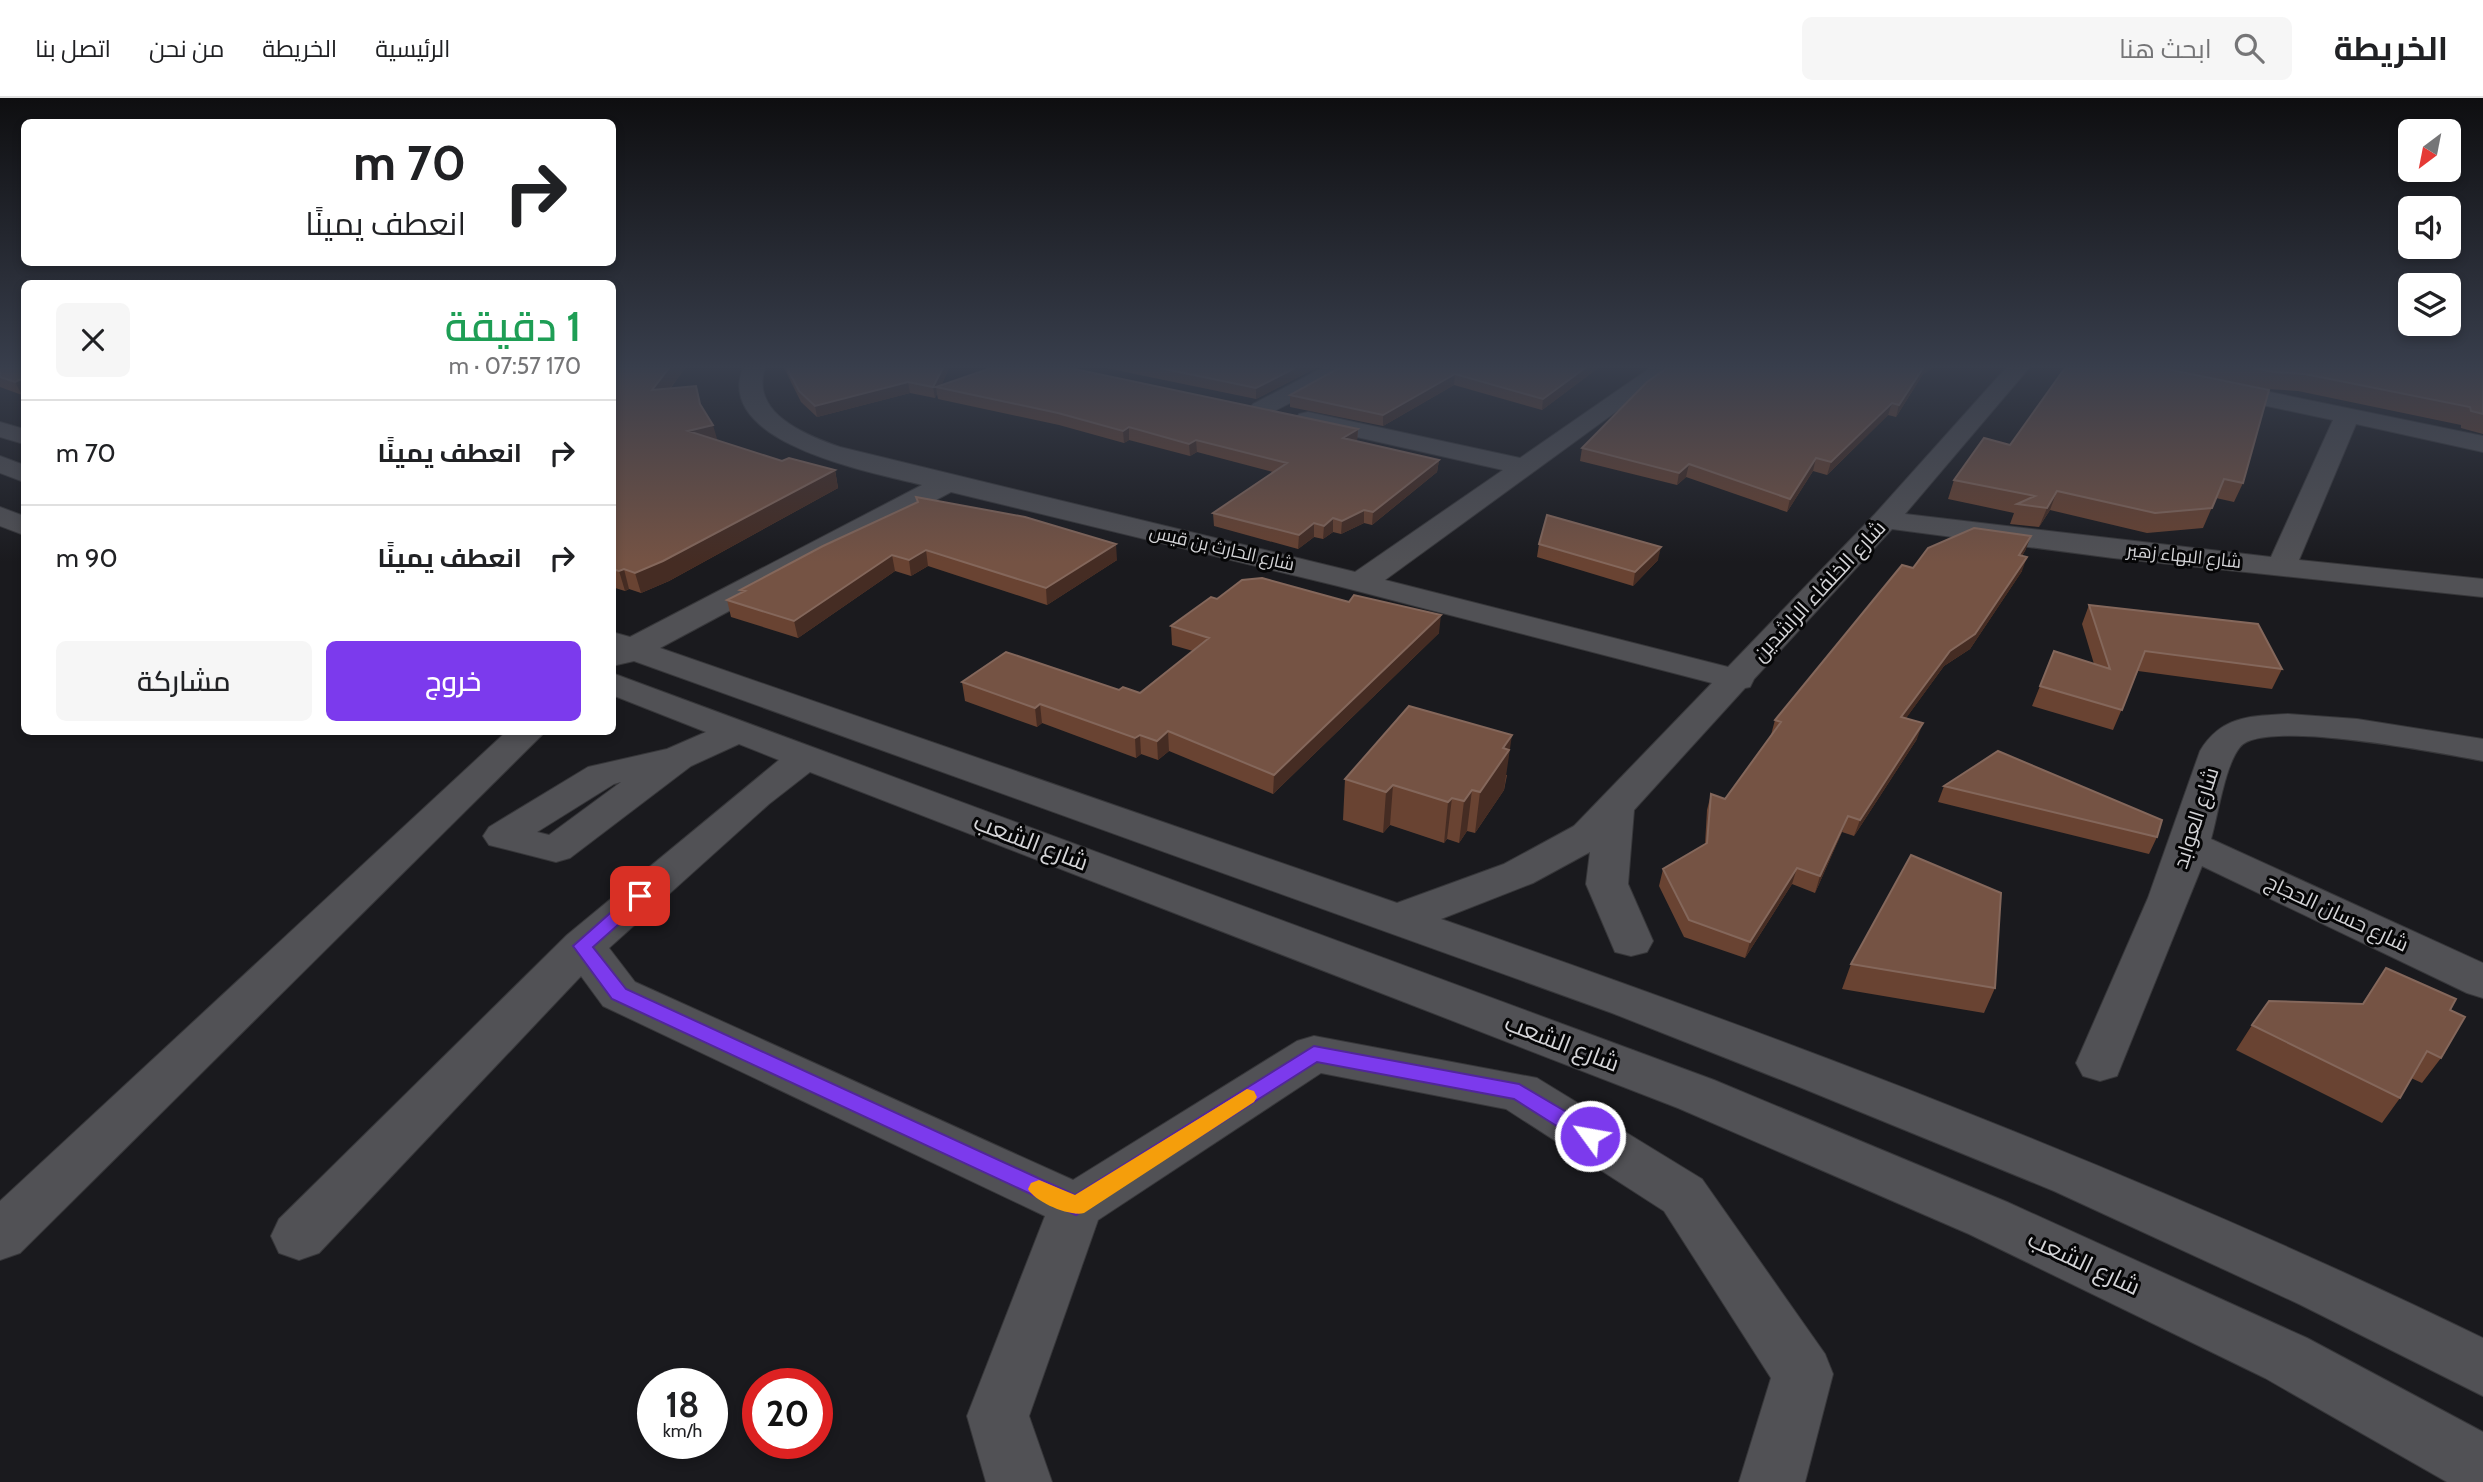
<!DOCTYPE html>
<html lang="ar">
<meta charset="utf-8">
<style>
body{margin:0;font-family:Cabin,Cairo,sans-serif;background:#f6f6f6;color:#202124;direction:rtl;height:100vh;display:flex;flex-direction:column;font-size:26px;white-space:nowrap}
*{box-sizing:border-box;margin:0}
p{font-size:23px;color:#757577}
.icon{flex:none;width:38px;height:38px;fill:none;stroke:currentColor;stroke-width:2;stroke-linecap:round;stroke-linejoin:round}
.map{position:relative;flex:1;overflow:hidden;direction:ltr}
.drawer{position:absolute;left:21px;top:182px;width:595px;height:455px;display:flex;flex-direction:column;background:#fff;border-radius:10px;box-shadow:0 4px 10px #0003;direction:rtl}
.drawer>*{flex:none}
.guide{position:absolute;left:21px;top:21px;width:595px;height:147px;border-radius:10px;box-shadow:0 4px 10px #0003;direction:rtl;background:#fff;color:#202124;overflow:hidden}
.needle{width:46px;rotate:212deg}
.controls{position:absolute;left:2398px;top:21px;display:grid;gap:14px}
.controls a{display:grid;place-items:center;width:63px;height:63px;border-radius:10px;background:#fff;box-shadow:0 4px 10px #0003;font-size:35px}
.speed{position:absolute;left:637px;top:1270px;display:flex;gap:14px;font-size:35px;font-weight:700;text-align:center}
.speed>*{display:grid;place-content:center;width:91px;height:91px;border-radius:50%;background:#fff;box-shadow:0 4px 10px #0003;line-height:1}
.speed small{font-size:18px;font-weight:400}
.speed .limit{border:10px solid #d22;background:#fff;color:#111}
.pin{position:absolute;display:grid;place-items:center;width:60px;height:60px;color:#fff;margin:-30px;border-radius:14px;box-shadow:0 4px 10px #0006}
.me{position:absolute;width:77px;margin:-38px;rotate:302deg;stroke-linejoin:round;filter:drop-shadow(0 0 5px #0008)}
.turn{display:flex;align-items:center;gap:24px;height:147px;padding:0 35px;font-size:32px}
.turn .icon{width:91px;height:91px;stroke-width:2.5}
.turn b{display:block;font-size:49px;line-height:60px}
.round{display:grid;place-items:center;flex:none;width:74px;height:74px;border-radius:10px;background:#f6f6f6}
.summary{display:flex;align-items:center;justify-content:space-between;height:119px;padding:0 35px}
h1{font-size:42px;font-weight:600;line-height:52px;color:#1e9e55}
.primary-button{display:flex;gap:14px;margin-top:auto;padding:14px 35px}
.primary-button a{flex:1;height:80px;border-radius:10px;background:#7c3aed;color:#fff;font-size:28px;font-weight:600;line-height:80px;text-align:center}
.primary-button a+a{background:#f6f6f6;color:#202124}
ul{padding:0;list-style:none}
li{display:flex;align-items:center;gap:21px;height:105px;padding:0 35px;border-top:2px solid #e0e0e0}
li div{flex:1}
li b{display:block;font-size:26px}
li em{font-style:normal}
header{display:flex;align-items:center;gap:42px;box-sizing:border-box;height:98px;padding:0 35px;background:#fff;border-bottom:2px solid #e0e0e0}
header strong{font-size:33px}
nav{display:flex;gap:38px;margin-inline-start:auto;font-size:24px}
.search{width:490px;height:63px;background:#f6f6f6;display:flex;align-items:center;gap:18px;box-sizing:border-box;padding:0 24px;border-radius:10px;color:#757577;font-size:26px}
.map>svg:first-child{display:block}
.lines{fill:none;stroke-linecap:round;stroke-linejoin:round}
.minor-casing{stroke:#37373a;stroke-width:2}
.minor{fill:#515155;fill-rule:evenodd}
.wall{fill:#694332}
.shaded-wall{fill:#452c23}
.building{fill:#755344;stroke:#84675b;stroke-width:2}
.route{fill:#7c3aed;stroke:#51269a;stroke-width:2}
.slow{fill:#f59e0b}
.labels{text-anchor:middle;stroke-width:6;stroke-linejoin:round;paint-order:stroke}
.far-street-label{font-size:18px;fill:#d4d4d7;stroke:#060607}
.street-label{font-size:21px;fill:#d4d4d7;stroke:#060607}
.near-street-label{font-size:24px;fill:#d4d4d7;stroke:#060607}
</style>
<header>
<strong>الخريطة</strong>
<div class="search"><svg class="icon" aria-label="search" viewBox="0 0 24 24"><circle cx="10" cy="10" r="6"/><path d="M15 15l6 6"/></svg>ابحث هنا</div>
<nav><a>الرئيسية</a><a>الخريطة</a><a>من نحن</a><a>اتصل بنا</a></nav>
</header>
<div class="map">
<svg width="2483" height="1384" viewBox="0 0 2483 1384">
<rect width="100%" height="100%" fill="#1a1a1e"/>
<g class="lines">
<g class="minor-casing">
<path id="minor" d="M743,270H765C750,315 805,337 840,349L1355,474L1503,372L1299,326L1296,321L1299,316L1308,314L1520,360L1650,270H1676L1385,482L1728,569L1875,416L2006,270H2029L1905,416L2271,459L2333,322L2121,277L2113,275L2110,270H2153L2483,338V354L2356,326L2299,462L2483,481V499L2113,460L1892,431L1754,581L1750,589L1745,590L1634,712L1628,786L1653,843L1647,854L1631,858L1615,854L1586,786L1590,754L1533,785L1441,821C1795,944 2145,1076 2483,1240V1298L2299,1206L2054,1093L1802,990L1612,915L634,563L612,568V534L630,539L922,387C875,375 713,346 743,270ZM951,394L1338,488L1712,585L1574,728L1504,766L1397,805L660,550Z
M1322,270H1350L1347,275L1269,316H1253L1249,311L1253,306Z
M0,324L24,331V346L0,339Z
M0,358L24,367V384L0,375Z
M0,409L24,418V437L0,428Z
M612,575L1714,982L2007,1104L2307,1240L2483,1334V1384H2447L2265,1280L1969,1136L1678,1010L810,674L769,706L609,850L635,884L1073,1082L1297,943L1314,938L1537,980L1702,1081L1825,1256L1833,1276L1805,1384H1739L1771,1280L1664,1113L1506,1011L1321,975L1098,1122L1029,1318L1052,1384H986L967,1318L1045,1118L603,908L581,878L319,1155L299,1162L279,1155L271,1138L279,1121L567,837L779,662L739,646L691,668L570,760L556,764L489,747L483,738L489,729L588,669L667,651L706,634L612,597ZM621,684L549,737L537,734L614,686Z
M2288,616L2357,621L2483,641V663C2444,656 2264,620 2240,649C2225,667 2218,717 2211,741L2483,865V900L2467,895L2202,768L2117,978L2100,983L2083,978L2076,965L2148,800L2200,653C2221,618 2250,618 2288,616Z
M506,634H545L20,1155L0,1162V1103Z"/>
</g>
<use href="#minor" class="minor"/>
</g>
<path class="wall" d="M0,270H24V296L22,297L0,289Z
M612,270H685L670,291L700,307L717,342L782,363L835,372L838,390L669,483L641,495L629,491L625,493L612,489Z
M784,270H949L941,288L1358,331L1357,343L1439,362L1437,374L1372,427L1364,425L1341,436L1333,434L1323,441L1314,439L1298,451L1214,428L1213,415L1273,374L1197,354L1190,358L1129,342L1124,345L1059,327L938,301L937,296L935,300L910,295L817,319L801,304Z
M1106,270H1316L1256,301Z
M1339,270H1598L1542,312L1454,287L1383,328L1290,309V297Z
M1667,270H1933L1923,276L1896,319L1888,317L1827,377L1813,373L1787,414L1686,379L1677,387L1580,363L1582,350Z
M2065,270L2243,385L2234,404L2216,400L2203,430L2147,435L2050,412L2039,429L2010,426L2014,415L1948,401L1954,382L2010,347Z
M2165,270H2483V336L2461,330V327L2298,293L2267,291Z
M916,399L1117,462L1047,507L928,468L911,478L895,473L798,540L731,519L727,502L741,495L740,492L917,404Z
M1539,446L1658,462L1633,488L1537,459Z
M2026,451L2022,458V473L1970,551L1944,568L1906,620L1917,641L1854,738L1842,734L1815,795L1792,786L1745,860L1684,839L1659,788L1663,771L1705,746L1707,712L1711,696L1725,701L1771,637L1775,622L1913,470Z
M1217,501L1439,535L1273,696L1169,653L1158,662L1141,656L1136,660L1042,625L1037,629L965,603L962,584L1140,595L1193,553L1172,547L1171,528Z
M2089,507L2282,571L2272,591L2138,573L2113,632L2032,608L2054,553L2094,566L2082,526Z
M1507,677L1504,692L1475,735L1467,733L1459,745L1447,741L1444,745L1390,727L1383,735L1343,722L1345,681Z
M1944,688L2157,739L2149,756L1938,704Z
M1851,866L1995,890L1984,915L1842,891Z
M2386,870L2450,912L2441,960L2422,985L2411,980L2400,1000L2382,1025L2236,952L2252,927L2362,906Z"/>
<path class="shaded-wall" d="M669,270H685L656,309L652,292Z
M943,270H949L940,290L936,289L937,296L935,300L933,289Z
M1295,270H1316L1256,301V290Z
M1585,270H1598L1542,312L1543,301Z
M1923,270H1933L1923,276L1896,319L1899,307Z
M1455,276L1454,287L1383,328V317Z
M24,280V296L22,297L15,284Z
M908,284L910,295L817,319L815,308Z
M1892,305L1888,317L1827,377L1831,364Z
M713,327L718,344L688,333Z
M1129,329V342L1124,345L1123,333Z
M1358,331L1357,343L1343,340Z
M1196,342L1197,354L1190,358L1189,346Z
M1816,360L1813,373L1787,414L1790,401Z
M1439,362L1437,374L1372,427L1373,414Z
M1689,366L1686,379L1677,387L1679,375Z
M835,372L838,390L669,483L641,495L635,475Z
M2057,393L2050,412L2039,429L2047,410Z
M1364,412V425L1341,436L1342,423Z
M1333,420V434L1323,441L1324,428Z
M1314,425V439L1298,451L1299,437Z
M2031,438L2026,451L2014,471L2019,457Z
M1116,446L1117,462L1047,507L1046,490Z
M1661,449L1658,462L1633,488L1635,474Z
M926,452L928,468L911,478L909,462Z
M892,457L895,473L798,540L794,523Z
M2027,459L2022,473L1970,551L1944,568L1896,634L1901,619L1950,553Z
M624,471L629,491L625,493L619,473Z
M1441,517L1439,535L1273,696L1274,677Z
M1040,606L1042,625L1037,629L1035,610Z
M1923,625L1917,641L1854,738L1860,722Z
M1168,633L1169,653L1158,662L1157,643Z
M1140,637L1141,656L1136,660L1135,640Z
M1512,637L1504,692L1475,735L1480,694L1503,650Z
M1393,687L1390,727L1383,735L1386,694Z
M1472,692L1467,733L1459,745L1464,703Z
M1452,700L1447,741L1444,745L1448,704Z
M1848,718L1842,734L1815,795L1820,778Z
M1797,770L1792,786L1745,860L1750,844Z"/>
<path class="building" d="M0,270H24V280L15,284L0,279Z
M612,270H669L652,292L696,288L700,306L713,327L688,333L782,363L789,360L835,372L663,463L635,475L624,471L619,473L612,471Z
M787,270H943L933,289L908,284L815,308L799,293Z
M991,270H1070L1358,331L1343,340L1439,362L1373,414L1364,412L1342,423L1333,420L1324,428L1314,425L1299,437L1213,415L1287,365L1196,342L1189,346L1129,329L1123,333L1058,315L936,289Z
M1160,270H1295L1256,290Z
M1339,270H1585L1543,301L1455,276L1383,317L1290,297Z
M1667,270H1923L1899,307L1892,305L1831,364L1816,360L1790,401L1689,366L1679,375L1582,350L1647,284Z
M2065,270H2162L2269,292L2243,385L2224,381L2212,410L2155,415L2057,393L2047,410L2017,406L2035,398L1954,382L1984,340L2010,347Z
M2254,270H2483V316L2471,313L2470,309L2305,276L2274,274Z
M916,399L1025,419L1116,446L1046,490L926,452L909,462L892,457L794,523L727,502L745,493L740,492L823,448L918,404Z
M1547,417L1661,449L1635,474L1539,446Z
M1974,430L2031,438L2019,457L2027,459L1975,536L1950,553L1901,619L1923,625L1860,722L1848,718L1820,778L1797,770L1750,844L1689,822L1663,771L1707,745L1711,696L1725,701L1781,624L1775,622L1902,467L1913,470L1928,450Z
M1262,480L1349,504L1354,497L1441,517L1274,677L1168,633L1157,643L1140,637L1135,640L1040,606L1035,610L962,584L1006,554L1119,592L1123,589L1140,595L1209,540L1171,528L1211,499L1217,501L1242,482Z
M2089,507L2258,526L2282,571L2145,553L2122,612L2040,588L2054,553L2110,571Z
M1409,608L1512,637L1503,650L1509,652L1480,694L1472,692L1464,703L1452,700L1448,704L1393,687L1386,694L1345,681Z
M1998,653L2162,722L2157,739L1944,688Z
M1911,757L2001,795L1995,890L1851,866Z
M2386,870L2456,901L2450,912L2465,919L2441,960L2427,953L2400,1000L2252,927L2269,903L2363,906Z"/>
<linearGradient id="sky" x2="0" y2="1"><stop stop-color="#0e0e10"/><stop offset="0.58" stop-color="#383e4c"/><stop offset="1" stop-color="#383e4c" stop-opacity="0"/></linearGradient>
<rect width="2483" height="464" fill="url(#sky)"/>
<path class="route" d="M640,792L646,794L649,798L646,802L593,849L626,891L1075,1097L1314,948L1519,986L1597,1032L1600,1038L1597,1044L1590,1046L1582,1044L1514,1001L1317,964L1076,1117L612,901L573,848L634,794Z"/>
<path class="slow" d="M1247,991L1254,993L1257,999L1254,1004L1084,1115C1070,1119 1035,1104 1028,1091L1031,1085L1039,1082L1075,1097Z"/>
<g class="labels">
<g class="far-street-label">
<text transform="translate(1222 450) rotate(13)" y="6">شارع الحارث بن قيس</text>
<text transform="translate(2184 458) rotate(6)" y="6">شارع البهاء زهير</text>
</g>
<g class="street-label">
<text transform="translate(1819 493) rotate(-47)" y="7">شارع الخلفاء الراشدين</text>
<text transform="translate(2196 720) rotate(-72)" y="7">شارع العوابد</text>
<text transform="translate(2337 815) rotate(25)" y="7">شارع حسان الحجاج</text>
</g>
<g class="near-street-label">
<text transform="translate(1031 744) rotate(21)" y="8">شارع الشعب</text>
<text transform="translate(1562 945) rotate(21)" y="8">شارع الشعب</text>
<text transform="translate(2084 1165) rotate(25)" y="8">شارع الشعب</text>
</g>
</g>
</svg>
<div class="controls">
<a><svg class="needle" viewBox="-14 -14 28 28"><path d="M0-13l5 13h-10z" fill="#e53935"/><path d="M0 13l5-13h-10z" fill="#757577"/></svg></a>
<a><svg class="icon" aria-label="sound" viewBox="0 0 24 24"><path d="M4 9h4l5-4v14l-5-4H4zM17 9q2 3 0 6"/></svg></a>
<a><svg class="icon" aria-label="layers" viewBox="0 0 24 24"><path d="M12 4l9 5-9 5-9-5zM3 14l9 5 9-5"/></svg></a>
</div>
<div class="speed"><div>18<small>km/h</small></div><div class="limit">20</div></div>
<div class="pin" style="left:640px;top:798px;background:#d93025"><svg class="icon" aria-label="arrive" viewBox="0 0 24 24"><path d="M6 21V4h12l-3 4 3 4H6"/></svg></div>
<svg class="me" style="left:1590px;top:1038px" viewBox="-20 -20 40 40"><circle r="17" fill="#7c3aed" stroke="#fff" stroke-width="3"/><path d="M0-11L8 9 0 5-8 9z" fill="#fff"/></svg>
<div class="guide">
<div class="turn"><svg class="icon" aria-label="right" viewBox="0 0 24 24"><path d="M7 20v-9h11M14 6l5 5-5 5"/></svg><div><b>70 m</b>انعطف يمينًا</div></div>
</div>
<section class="drawer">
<div class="summary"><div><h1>1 دقيقة</h1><p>170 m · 07:57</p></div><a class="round"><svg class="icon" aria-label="close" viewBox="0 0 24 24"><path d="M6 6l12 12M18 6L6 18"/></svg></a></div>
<ul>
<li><svg class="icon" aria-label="right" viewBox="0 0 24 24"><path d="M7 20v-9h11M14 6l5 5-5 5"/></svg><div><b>انعطف يمينًا</b></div><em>70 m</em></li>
<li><svg class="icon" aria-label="right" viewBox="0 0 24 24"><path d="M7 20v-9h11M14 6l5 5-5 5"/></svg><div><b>انعطف يمينًا</b></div><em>90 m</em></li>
</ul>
<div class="primary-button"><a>خروج</a><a>مشاركة</a></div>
</section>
</div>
